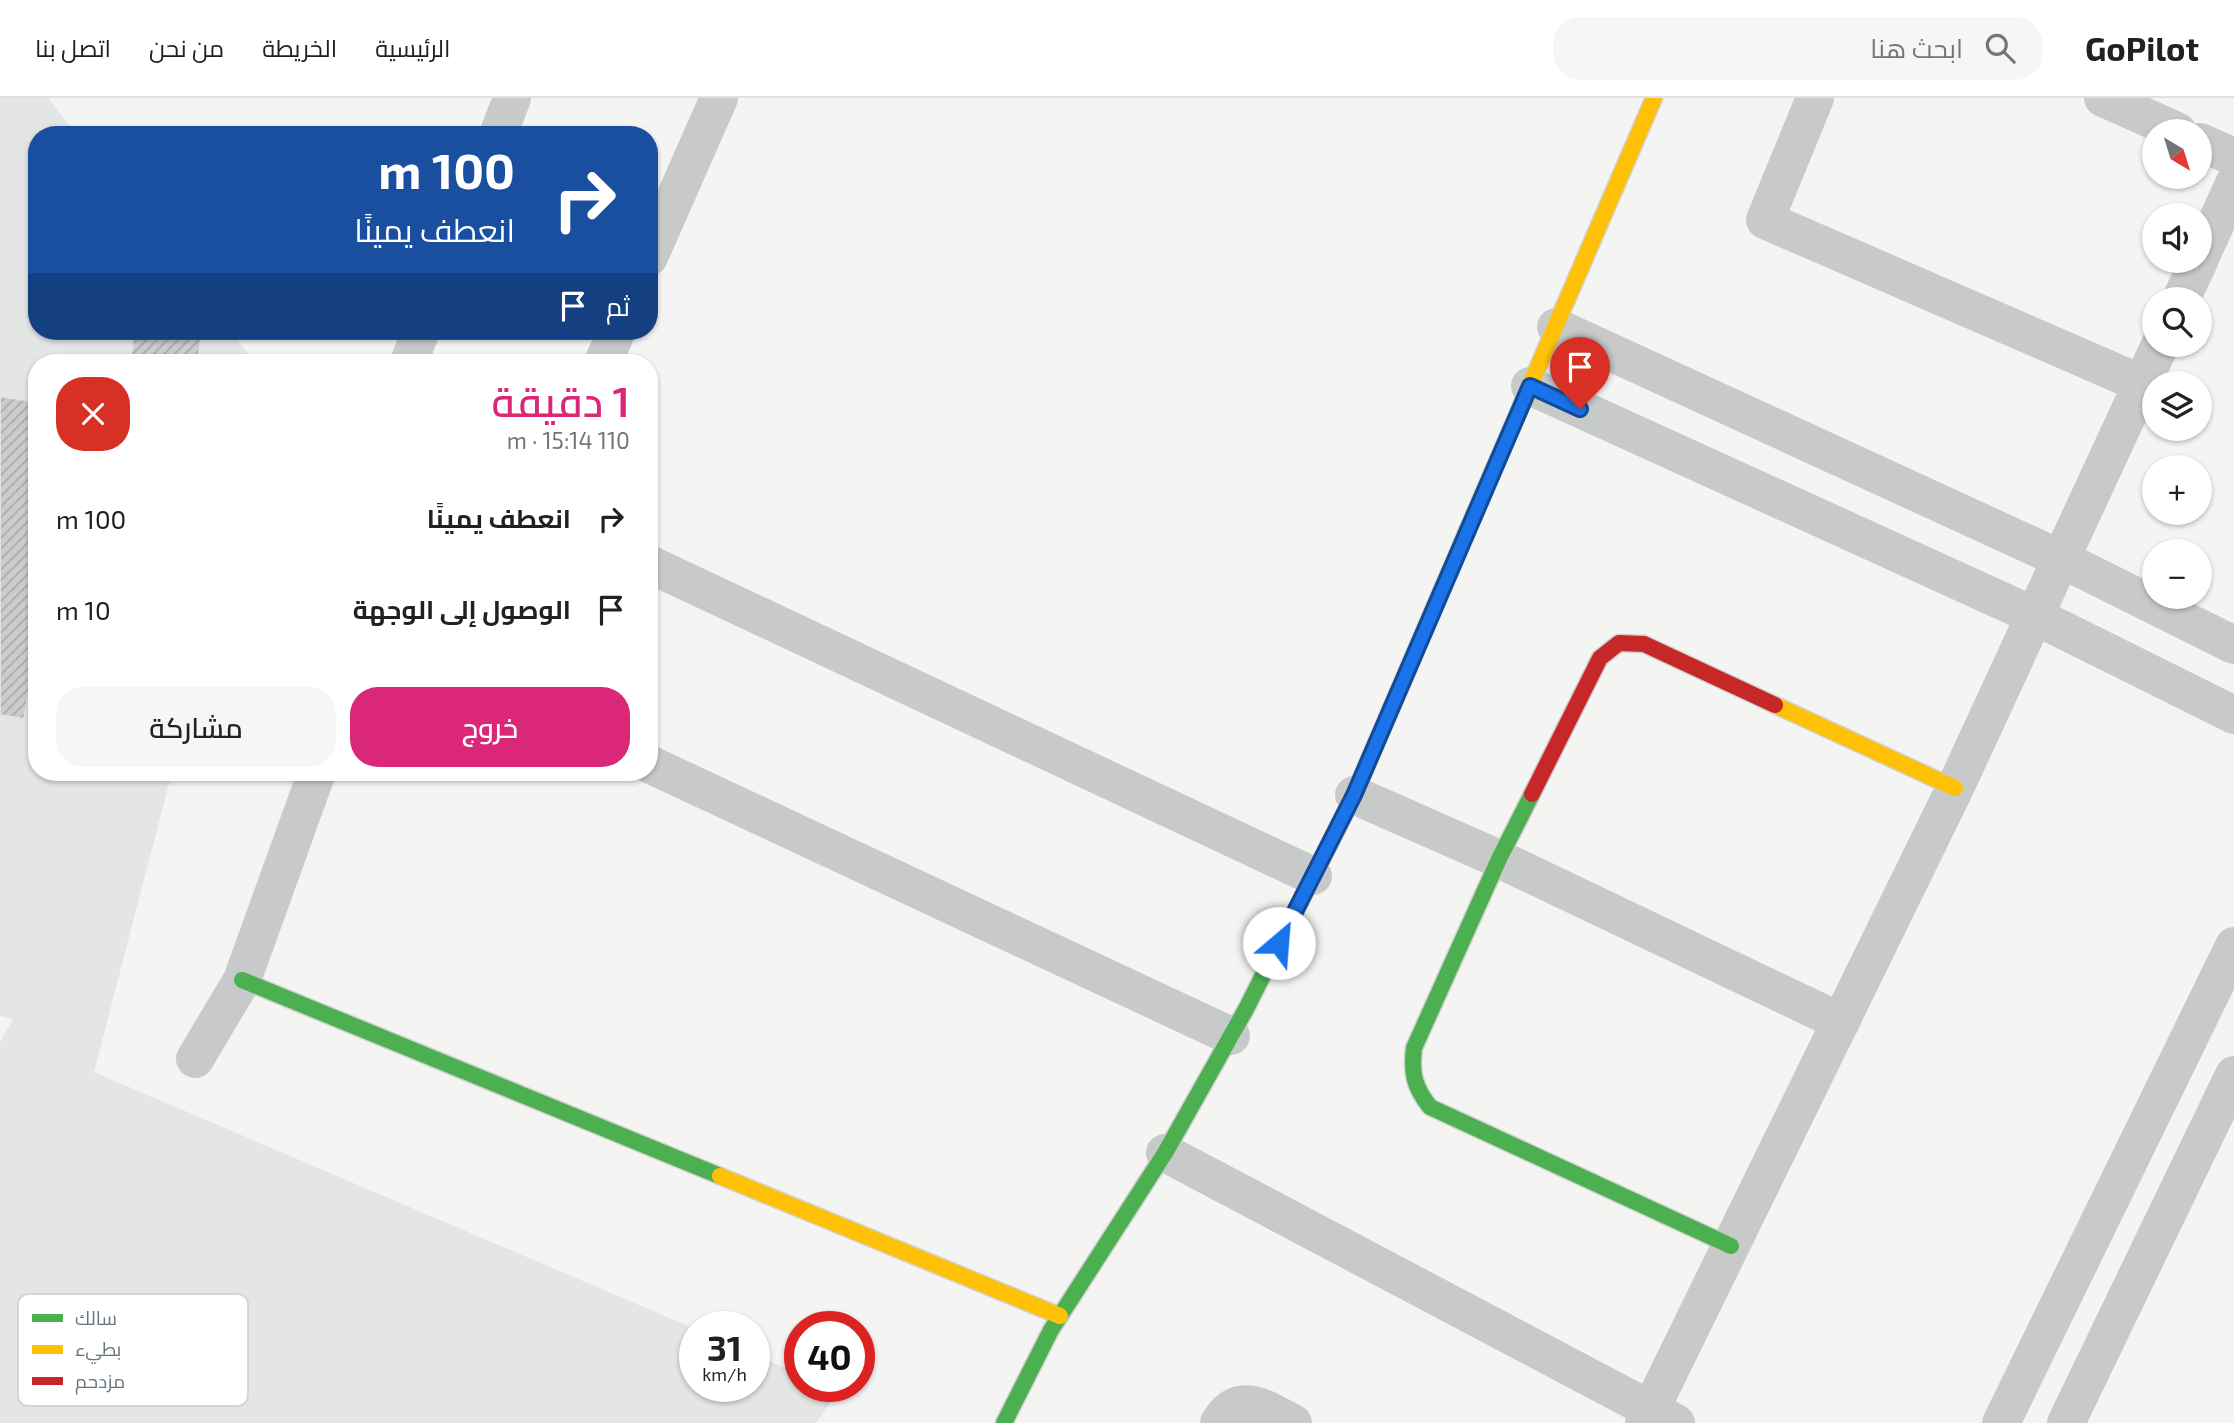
<!DOCTYPE html>
<html lang="ar">
<meta charset="utf-8">
<style>
body{margin:0;font-family:"Exo 2",Cairo,sans-serif;background:#f6f6f6;color:#202124;direction:rtl;height:100vh;display:flex;flex-direction:column;font-size:26px;white-space:nowrap}
*{box-sizing:border-box;margin:0}
p{font-size:23px;color:#757577}
.icon{flex:none;width:38px;height:38px;fill:none;stroke:currentColor;stroke-width:2;stroke-linecap:round;stroke-linejoin:round}
.map{position:relative;flex:1;overflow:hidden;direction:ltr}
.details{position:absolute;left:28px;top:256px;width:630px;height:427px;display:flex;flex-direction:column;background:#fff;border-radius:28px;box-shadow:0 2px 5px #0004;direction:rtl}
.details>*{flex:none}
.hud{position:absolute;left:28px;top:28px;width:630px;height:214px;border-radius:28px;box-shadow:0 2px 5px #0004;direction:rtl;background:#1a4fa0;color:#fff;overflow:hidden}
.needle{width:46px;rotate:142deg}
.fabs{position:absolute;left:2142px;top:21px;display:grid;gap:14px}
.fabs a{display:grid;place-items:center;width:70px;height:70px;border-radius:50%;background:#fff;box-shadow:0 2px 5px #0004;font-size:35px}
.speed{position:absolute;left:679px;top:1213px;display:flex;gap:14px;font-size:35px;font-weight:700;text-align:center}
.speed>*{display:grid;place-content:center;width:91px;height:91px;border-radius:50%;background:#fff;box-shadow:0 2px 5px #0004;line-height:1}
.speed small{font-size:18px;font-weight:400}
.speed .limit{border:10px solid #d22;background:#fff;color:#111}
.pin{position:absolute;display:grid;place-items:center;width:60px;height:60px;color:#fff;margin:-72px -30px;border-radius:50% 50% 50% 0;rotate:-45deg;box-shadow:0 0 7px #0007}
.pin .icon{rotate:45deg}
.me{position:absolute;width:77px;margin:-38px;rotate:27deg;stroke-linejoin:round;filter:drop-shadow(0 0 5px #0008)}
.turn{display:flex;align-items:center;gap:24px;height:147px;padding:0 28px;font-size:32px}
.turn .icon{width:91px;height:91px;stroke-width:2.5}
.turn b{display:block;font-size:49px;line-height:60px}
.then{display:flex;align-items:center;height:66px;padding:0 28px;background:#0003;gap:14px;font-size:26px}
.round{display:grid;place-items:center;flex:none;width:74px;height:74px;border-radius:28px;background:#f6f6f6}
.head{display:flex;align-items:center;justify-content:space-between;height:119px;padding:0 28px}
h1{font-size:42px;font-weight:600;line-height:52px;color:#db2777}
.cta{display:flex;gap:14px;margin-top:auto;padding:14px 28px}
.cta a{flex:1;height:80px;border-radius:28px;background:#db2777;color:#fff;font-size:28px;font-weight:600;line-height:80px;text-align:center}
.cta a+a{background:#f6f6f6;color:#202124}
ul{padding:0;list-style:none}
li{display:flex;align-items:center;gap:21px;height:91px;padding:0 28px}
li div{flex:1}
li b{display:block;font-size:26px}
li em{font-style:normal}
header{display:flex;align-items:center;gap:42px;box-sizing:border-box;height:98px;padding:0 35px;background:#fff;border-bottom:2px solid #e0e0e0}
header strong{font-size:33px}
nav{display:flex;gap:38px;margin-inline-start:auto;font-size:24px}
.search{width:490px;height:63px;background:#f6f6f6;display:flex;align-items:center;gap:18px;box-sizing:border-box;padding:0 24px;border-radius:28px;color:#757577;font-size:26px}
.map>svg:first-child{display:block}
.built{fill:#e4e5e5}
.building{fill:url(#building-hatch);stroke:#e3e3e2;stroke-width:2}
.lines{fill:none;stroke-linecap:round;stroke-linejoin:round}
.fast-casing{stroke:#d1d1d1;stroke-width:19}
.slow-casing{stroke:#d1d1d1;stroke-width:19}
.jam-casing{stroke:#d1d1d1;stroke-width:19}
.street{stroke:#c8caca;stroke-width:38}
.fast{stroke:#4caf50;stroke-width:16}
.slow{stroke:#ffc107;stroke-width:16}
.jam{stroke:#c62828;stroke-width:16}
.route-casing{stroke:#114b97;stroke-width:18}
.route{stroke:#1a73e8;stroke-width:12}
.key{fill:#fff;stroke:#d1d6d9;stroke-width:2}
.key-label{font-size:19px;fill:#67757f}
</style>
<header>
<strong>GoPilot</strong>
<div class="search"><svg class="icon" aria-label="search" viewBox="0 0 24 24"><circle cx="10" cy="10" r="6"/><path d="M15 15l6 6"/></svg>ابحث هنا</div>
<nav><a>الرئيسية</a><a>الخريطة</a><a>من نحن</a><a>اتصل بنا</a></nav>
</header>
<div class="map">
<svg width="2234" height="1325" viewBox="0 0 2234 1325">
<defs>
<pattern id="building-hatch" width="6" height="6" patternUnits="userSpaceOnUse" patternTransform="scale(1.75)"><rect width="6" height="6" fill="#cbcccc"/><path d="M-1 1l2-2M0 6l6-6M5 7l2-2" fill="none" stroke="#a9aaab"/></pattern>
</defs>
<rect width="100%" height="100%" fill="#f4f4f2"/>
<path class="built" d="M0,0H48L77,37H37V233H230L255,264H37V674H172L94,974L695,1231V1288H754V1257L800,1276V1288H827L838,1293L816,1325H0V944L13,921L0,918Z"/>
<path class="building" d="M134,233H202L198,264H130Z
M0,298L37,304V545L24,621L0,617Z"/>
<g class="lines">
<g class="fast-casing">
<path id="fast" d="M1532,696L1499,761L1414,950C1411,975 1414,989 1430,1009L1731,1148
M242,882L720,1078
M1004,1325L1051,1232L1165,1055L1246,911L1337,731"/>
</g>
<g class="slow-casing">
<path id="slow" d="M1468,431L1654,0
M1775,607L1955,690
M720,1078L1060,1218"/>
</g>
<g class="jam-casing">
<path id="jam" d="M1532,696L1600,560L1619,545L1644,546L1775,607
M1337,731L1354,697L1468,431"/>
</g>
<path class="street" d="M1815,0L1765,122L2142,286
M2103,0L2177,33
M498,37L512,0
M2200,44L2234,59
M649,159L719,0
M2200,160L2234,86
M2181,201L2199,163
M1556,229L2061,461L2234,547
M409,264L421,233
M603,264L617,233
M1530,288L2035,518L2234,617
M649,466L1313,778
M649,666L1231,938
M1354,697L1499,761L1841,924
M195,961L242,882L317,674
M1165,1055L1676,1325
M1219,1325C1239,1290 1266,1312 1293,1325
M1644,1325L1955,690L2160,247
M2001,1325L2234,848
M2066,1325L2234,977"/>
<use href="#fast" class="fast"/>
<use href="#slow" class="slow"/>
<use href="#jam" class="jam"/>
</g>
<g class="lines">
<g class="route-casing">
<path id="route" d="M1279,845L1354,697L1530,288L1580,311"/>
</g>
<use href="#route" class="route"/>
</g>
<rect x="18" y="1196" width="230" height="112" rx="10" class="key"/>
<rect x="32" y="1216" width="31" height="8" fill="#4caf50"/>
<rect x="32" y="1247" width="31" height="9" fill="#ffc107"/>
<rect x="32" y="1279" width="31" height="8" fill="#c62828"/>
<g class="key-label">
<text x="75" y="1227">سالك</text>
<text x="75" y="1258">بطيء</text>
<text x="75" y="1290">مزدحم</text>
</g>
</svg>
<div class="fabs">
<a><svg class="needle" viewBox="-14 -14 28 28"><path d="M0-13l5 13h-10z" fill="#e53935"/><path d="M0 13l5-13h-10z" fill="#757577"/></svg></a>
<a><svg class="icon" aria-label="sound" viewBox="0 0 24 24"><path d="M4 9h4l5-4v14l-5-4H4zM17 9q2 3 0 6"/></svg></a>
<a><svg class="icon" aria-label="search" viewBox="0 0 24 24"><circle cx="10" cy="10" r="6"/><path d="M15 15l6 6"/></svg></a>
<a><svg class="icon" aria-label="layers" viewBox="0 0 24 24"><path d="M12 4l9 5-9 5-9-5zM3 14l9 5 9-5"/></svg></a>
<a>+</a>
<a>−</a>
</div>
<div class="speed"><div>31<small>km/h</small></div><div class="limit">40</div></div>
<div class="pin" style="left:1580px;top:311px;background:#d93025"><svg class="icon" aria-label="arrive" viewBox="0 0 24 24"><path d="M6 21V4h12l-3 4 3 4H6"/></svg></div>
<svg class="me" style="left:1279px;top:845px" viewBox="-20 -20 40 40"><circle r="19" fill="#fff"/><path d="M0-13L10 11 0 6-10 11z" fill="#1a73e8"/></svg>
<div class="hud">
<div class="turn"><svg class="icon" aria-label="right" viewBox="0 0 24 24"><path d="M7 20v-9h11M14 6l5 5-5 5"/></svg><div><b>100 m</b>انعطف يمينًا</div></div>
<div class="then">ثم<svg class="icon" aria-label="arrive" viewBox="0 0 24 24"><path d="M6 21V4h12l-3 4 3 4H6"/></svg></div>
</div>
<section class="details">
<div class="head"><div><h1>1 دقيقة</h1><p>110 m · 15:14</p></div><a class="round" style="background:#d93025;color:#fff"><svg class="icon" aria-label="close" viewBox="0 0 24 24"><path d="M6 6l12 12M18 6L6 18"/></svg></a></div>
<ul>
<li><svg class="icon" aria-label="right" viewBox="0 0 24 24"><path d="M7 20v-9h11M14 6l5 5-5 5"/></svg><div><b>انعطف يمينًا</b></div><em>100 m</em></li>
<li><svg class="icon" aria-label="arrive" viewBox="0 0 24 24"><path d="M6 21V4h12l-3 4 3 4H6"/></svg><div><b>الوصول إلى الوجهة</b></div><em>10 m</em></li>
</ul>
<div class="cta"><a>خروج</a><a>مشاركة</a></div>
</section>
</div>
